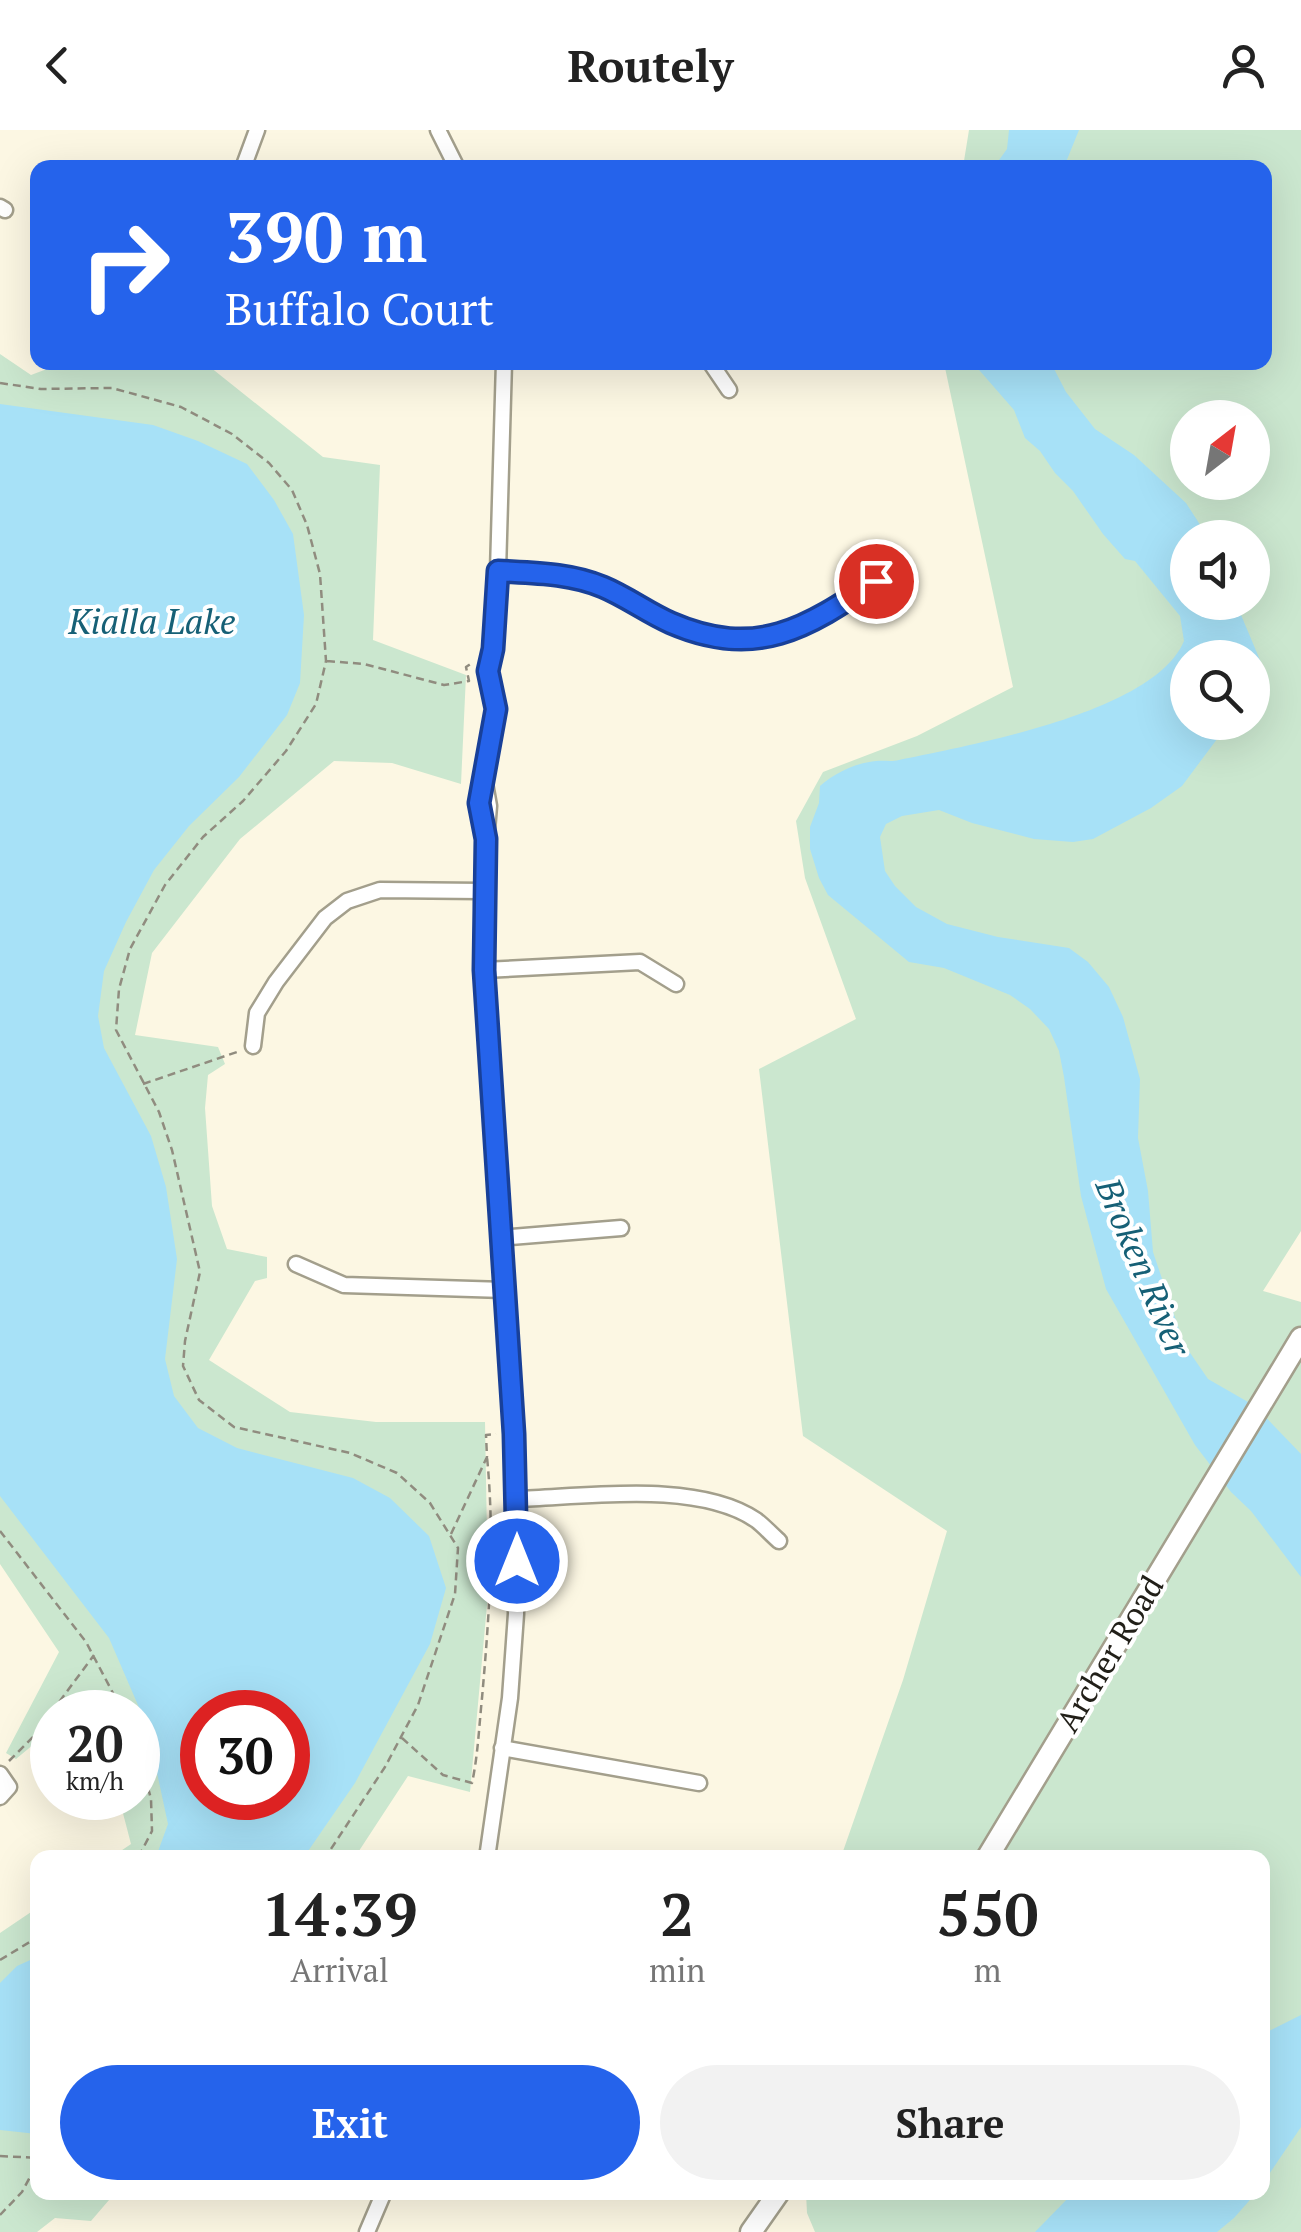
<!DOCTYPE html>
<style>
body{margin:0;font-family:"PT Serif",serif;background:#f2f2f2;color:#222;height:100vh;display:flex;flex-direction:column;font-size:38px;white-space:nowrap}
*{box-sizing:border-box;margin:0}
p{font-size:32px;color:#767676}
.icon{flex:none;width:55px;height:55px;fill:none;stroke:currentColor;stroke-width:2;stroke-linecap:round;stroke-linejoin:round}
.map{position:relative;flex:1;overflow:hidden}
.panel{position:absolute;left:30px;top:1720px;width:1240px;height:350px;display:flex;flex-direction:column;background:#fff;border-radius:20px;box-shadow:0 10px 40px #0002}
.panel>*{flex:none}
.guide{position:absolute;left:30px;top:30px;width:1242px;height:210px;border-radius:20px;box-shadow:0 10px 40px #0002;background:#2563eb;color:#fff;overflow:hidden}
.needle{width:65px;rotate:31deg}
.tools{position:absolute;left:1170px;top:270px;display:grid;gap:20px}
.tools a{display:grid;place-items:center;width:100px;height:100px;border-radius:50%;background:#fff;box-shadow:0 10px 40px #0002;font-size:50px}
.speed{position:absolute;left:30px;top:1560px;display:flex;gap:20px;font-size:50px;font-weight:700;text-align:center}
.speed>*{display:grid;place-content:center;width:130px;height:130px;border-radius:50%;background:#fff;box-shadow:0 10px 40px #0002;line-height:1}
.speed small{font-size:25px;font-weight:400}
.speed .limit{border:15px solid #d22;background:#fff;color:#111}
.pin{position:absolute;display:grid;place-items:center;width:85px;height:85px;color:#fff;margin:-42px;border:5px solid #fff;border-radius:50%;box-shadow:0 2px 10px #0007}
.me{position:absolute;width:110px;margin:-55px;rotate:0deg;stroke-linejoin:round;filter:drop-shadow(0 0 8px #0008)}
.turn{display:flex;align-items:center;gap:35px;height:210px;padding:0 30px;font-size:45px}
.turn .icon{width:130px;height:130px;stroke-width:2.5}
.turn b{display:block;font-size:70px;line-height:85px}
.eta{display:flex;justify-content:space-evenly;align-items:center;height:170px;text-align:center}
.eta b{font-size:60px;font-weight:700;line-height:70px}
.button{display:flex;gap:20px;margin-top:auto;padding:20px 30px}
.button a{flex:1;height:115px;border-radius:60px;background:#2563eb;color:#fff;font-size:40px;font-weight:700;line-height:115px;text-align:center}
.button a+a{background:#f2f2f2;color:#222}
header{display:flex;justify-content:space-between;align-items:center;height:130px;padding:0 30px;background:#fff;font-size:45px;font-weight:700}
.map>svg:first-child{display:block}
.green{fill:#cbe7cf;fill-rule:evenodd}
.water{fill:#a7e1f7;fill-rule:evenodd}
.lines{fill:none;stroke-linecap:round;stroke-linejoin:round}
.minor-casing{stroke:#a39f8c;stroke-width:19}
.secondary-casing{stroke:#a39f8c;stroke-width:25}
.path{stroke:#908c7f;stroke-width:2.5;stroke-dasharray:8 5;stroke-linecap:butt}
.minor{stroke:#fff;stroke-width:14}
.secondary{stroke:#fff;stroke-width:20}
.route-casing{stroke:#184099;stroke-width:25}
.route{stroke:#2563eb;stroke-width:18}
.labels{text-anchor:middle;stroke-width:8;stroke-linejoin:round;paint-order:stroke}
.street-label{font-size:32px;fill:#211f18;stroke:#fff}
.water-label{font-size:35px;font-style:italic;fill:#166076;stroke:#fff}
</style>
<header><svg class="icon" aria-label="back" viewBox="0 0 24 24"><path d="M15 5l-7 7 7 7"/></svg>Routely<svg class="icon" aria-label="person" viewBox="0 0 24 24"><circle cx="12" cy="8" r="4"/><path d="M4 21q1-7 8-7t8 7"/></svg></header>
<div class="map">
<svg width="1301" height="2102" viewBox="0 0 1301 2102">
<rect width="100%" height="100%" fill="#fcf7e3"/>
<path class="green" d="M969,0H1301V1101L1263,1161L1301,1172V2102H815L807,2083L806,2063L1262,2062V1728L841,1727L903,1550L947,1401L803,1306L759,939L856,889L805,748L796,691L823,642L917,606L1013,557L944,233L1265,232V38L963,37ZM1188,288H1252V352H1188ZM1188,408H1252V472H1188ZM1188,528H1252V592H1188Z
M0,224L31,245L63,233H205L323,327L380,335L373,510L466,545L461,654L392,633L334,631L240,709L152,823L135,905L218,917L225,934L208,945L205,978L212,1076L227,1119L267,1127V1148L255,1151L209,1230L290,1282L376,1292H485L488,1464L470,1662L408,1646L355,1727H112L131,1714L119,1668H138V1582H95L91,1568L73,1582H52V1599L16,1629L6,1623L59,1522L0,1434ZM202,1582H288V1668H202Z
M37,1778L38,2062L115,2063L91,2091L55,2088L37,2102H0V1803Z"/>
<path class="water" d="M1009,0H1079L1064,37H994L1007,19Z
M973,233H1051L1066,262L1095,299L1134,325L1186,373L1208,407L1188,408V472L1236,473L1265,542L1253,562L1252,528H1188V592L1229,593L1182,656L1151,678L1093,709L1073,712L1034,709L972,693L939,680L902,686L886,694L880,707L885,741L895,756L916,777L947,794L998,807L1069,818L1088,832L1109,857L1123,887L1140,949L1138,1008L1148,1061L1153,1122L1184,1214L1208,1249L1255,1276L1301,1324V1447L1251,1381L1231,1362L1195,1315L1106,1159L1081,1066L1064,947L1059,921L1049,899L1030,879L1010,865L944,838L909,832L828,765L819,748L810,719V697L819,673L820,656C835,643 855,633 876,631C884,630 891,632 899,630C970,615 1154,583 1184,511L1180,486L1135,431L1125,429L1103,404L1073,361L1055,343L1040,321L1025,308L1014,280Z
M0,274L153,295L198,311L247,334L274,370L293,404L304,485L300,553L287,585L239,647L189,696L154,740L126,792L104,841L98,886L104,918L151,1006L166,1057L177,1129L165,1229L174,1266L198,1298L237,1318L353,1348L390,1368L429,1406L446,1458L430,1514L355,1653L304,1727H156L168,1694L147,1596L109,1508L0,1366ZM288,1582V1668H202V1582Z
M37,1827V2004L0,2000V1853L17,1836Z
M1301,1885V1997L1263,2053V1904Z
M1073,2063V2062L1256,2063L1234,2088L1217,2102H1035Z"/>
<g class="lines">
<g class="minor-casing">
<path id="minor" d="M438,0L457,38
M243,38L257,0
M0,77L5,80
M710,232L729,260
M498,441C533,443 570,443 603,457C627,467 648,483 671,493C756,530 807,498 876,451
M495,579L488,541L493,519L498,441L504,232
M484,648L489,676L482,761L484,840L517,1369L516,1484L510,1568L487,1728
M482,695C476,660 488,608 497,573
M484,840L640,832L676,854
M253,916L257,883L276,852L325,788L347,771L380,760L482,761
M500,1108L621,1098
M296,1134L344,1155L504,1160
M517,1369C585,1367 697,1350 756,1390C764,1396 771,1404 779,1411
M502,1618L699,1653
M0,1644L9,1657L0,1667
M367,2102L384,2062"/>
</g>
<g class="secondary-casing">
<path id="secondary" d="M987,1728L1301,1208
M751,2102L779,2062"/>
</g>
<path class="path" d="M0,253L41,259L112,258L181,277L232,304L269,333L292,360L307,395L320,444L326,531L316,574L286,621L243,671L203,707L165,755L130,819L119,859L116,900L159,982L172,1020L200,1142L185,1211L183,1236L199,1270L234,1297L350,1323L397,1343L430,1373L458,1418L455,1464L418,1575L385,1637L325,1728
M327,531L364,534L444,555L469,551L466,537L472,533
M143,954L240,921
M0,1401L86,1512L123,1582
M451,1404L487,1327L486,1305L496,1304
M402,1608L443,1645L472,1653C478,1625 479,1597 482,1568C489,1489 495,1407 487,1327
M138,1620L151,1669L152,1701L138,1728
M9,1631L34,1606L94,1525
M0,1830L38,1807
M0,2026L38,2028
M0,2085L22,2062L38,2032"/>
<use href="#minor" class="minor"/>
<use href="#secondary" class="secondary"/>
</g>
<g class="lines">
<g class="route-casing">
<path id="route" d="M517,1431L514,1304L484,840L486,709L479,673L496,579L488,541L493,519L498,441C533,443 570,443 603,457C627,467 648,483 671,493C756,530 807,498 876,451"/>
</g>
<use href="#route" class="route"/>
</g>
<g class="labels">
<g class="street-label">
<text transform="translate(1110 1524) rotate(-59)" y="11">Archer Road</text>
</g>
<g class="water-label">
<text x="152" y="504">Kialla Lake</text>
<text transform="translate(1143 1137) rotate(67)" y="12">Broken River</text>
</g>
</g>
</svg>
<div class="tools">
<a><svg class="needle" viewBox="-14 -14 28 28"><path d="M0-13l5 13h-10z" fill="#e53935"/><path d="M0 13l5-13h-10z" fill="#767676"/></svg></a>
<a><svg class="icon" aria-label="sound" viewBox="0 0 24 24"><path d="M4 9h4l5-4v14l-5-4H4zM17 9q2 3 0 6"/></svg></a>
<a><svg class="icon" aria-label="search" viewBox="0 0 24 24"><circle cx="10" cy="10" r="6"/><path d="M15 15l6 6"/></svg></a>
</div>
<div class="speed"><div>20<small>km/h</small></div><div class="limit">30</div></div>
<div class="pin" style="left:876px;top:451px;background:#d93025"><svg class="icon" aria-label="arrive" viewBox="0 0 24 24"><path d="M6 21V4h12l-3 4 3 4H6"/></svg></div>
<svg class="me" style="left:517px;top:1431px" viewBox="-20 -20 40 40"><circle r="17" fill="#2563eb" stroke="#fff" stroke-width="3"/><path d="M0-11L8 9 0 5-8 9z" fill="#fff"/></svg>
<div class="guide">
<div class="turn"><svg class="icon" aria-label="right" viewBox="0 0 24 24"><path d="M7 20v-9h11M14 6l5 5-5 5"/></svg><div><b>390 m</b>Buffalo Court</div></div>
</div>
<section class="panel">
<div class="eta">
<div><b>14:39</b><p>Arrival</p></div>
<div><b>2</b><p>min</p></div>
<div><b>550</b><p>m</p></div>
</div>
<div class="button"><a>Exit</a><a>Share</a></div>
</section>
</div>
